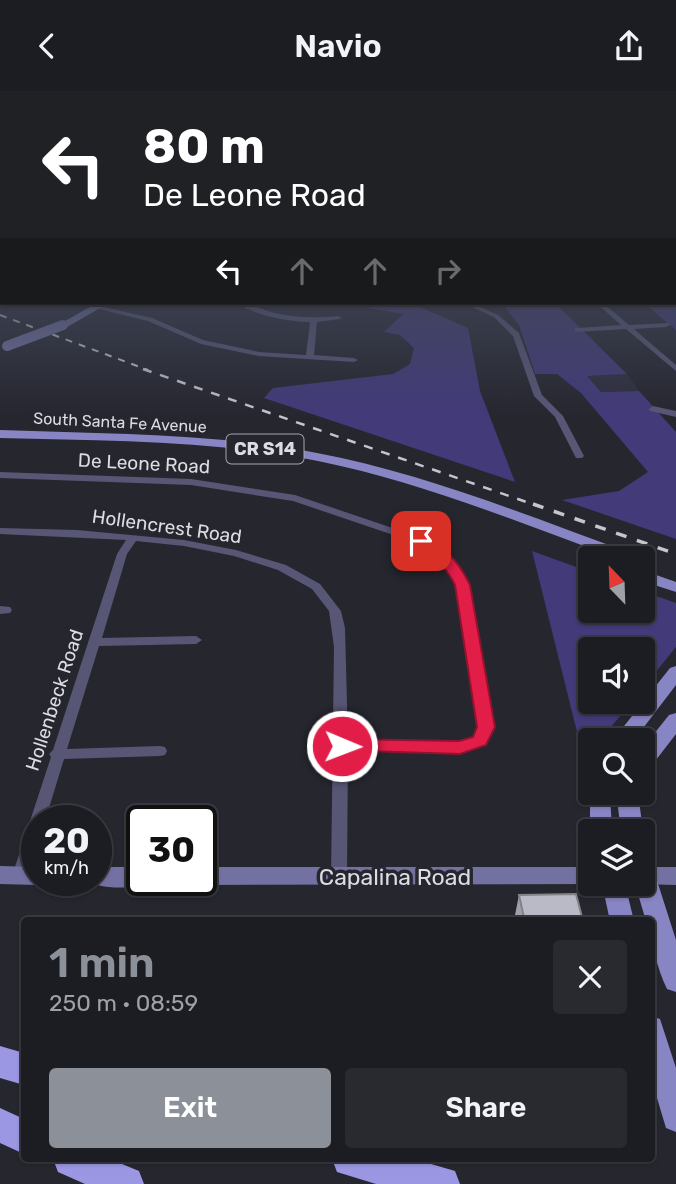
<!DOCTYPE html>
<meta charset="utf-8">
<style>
body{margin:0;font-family:Rubik,sans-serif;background:#292930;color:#f1f3f6;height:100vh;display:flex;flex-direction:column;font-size:26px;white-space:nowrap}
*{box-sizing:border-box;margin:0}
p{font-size:23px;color:#a0a1a6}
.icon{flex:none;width:38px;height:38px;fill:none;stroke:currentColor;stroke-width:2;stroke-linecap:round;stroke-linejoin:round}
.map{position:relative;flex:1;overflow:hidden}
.side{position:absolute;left:21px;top:826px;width:634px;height:245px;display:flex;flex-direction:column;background:#1c1c23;border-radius:7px;box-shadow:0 2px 5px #0004,0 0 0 2px #3a3a41}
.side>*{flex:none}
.guide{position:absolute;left:0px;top:0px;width:677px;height:214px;box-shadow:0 2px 5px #0004,0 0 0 2px #3a3a41;background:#202124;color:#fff;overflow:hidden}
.needle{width:46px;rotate:337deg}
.tools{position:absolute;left:578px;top:455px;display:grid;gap:14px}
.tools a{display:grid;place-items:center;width:77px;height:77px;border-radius:7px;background:#1c1c23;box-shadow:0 2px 5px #0004,0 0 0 2px #3a3a41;font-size:35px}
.speed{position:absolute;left:21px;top:714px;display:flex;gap:14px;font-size:35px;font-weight:700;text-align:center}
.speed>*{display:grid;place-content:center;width:91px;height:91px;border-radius:50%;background:#1c1c23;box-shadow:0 2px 5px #0004,0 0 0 2px #3a3a41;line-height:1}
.speed small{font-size:18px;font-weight:400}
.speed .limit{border:4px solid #111;border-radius:10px;background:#fff;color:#111}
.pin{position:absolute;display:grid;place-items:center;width:60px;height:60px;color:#fff;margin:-30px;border-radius:14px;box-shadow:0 4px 10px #0006}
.me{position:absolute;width:77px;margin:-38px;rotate:91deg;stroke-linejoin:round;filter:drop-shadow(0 0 5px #0008)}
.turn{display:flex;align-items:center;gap:24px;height:147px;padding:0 28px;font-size:32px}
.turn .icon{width:91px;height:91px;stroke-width:2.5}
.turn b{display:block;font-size:49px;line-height:60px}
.lanes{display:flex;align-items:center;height:66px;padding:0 28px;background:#0003;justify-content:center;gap:35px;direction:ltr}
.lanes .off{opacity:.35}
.round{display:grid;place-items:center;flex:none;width:74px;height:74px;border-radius:7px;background:#292930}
.headline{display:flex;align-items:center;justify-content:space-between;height:119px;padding:0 28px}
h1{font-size:42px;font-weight:600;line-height:52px;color:#8c9099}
.action{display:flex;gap:14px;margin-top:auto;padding:14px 28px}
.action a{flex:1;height:80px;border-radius:7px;background:#8c9099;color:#fff;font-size:28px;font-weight:600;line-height:80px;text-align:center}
.action a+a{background:#292930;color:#f1f3f6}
header{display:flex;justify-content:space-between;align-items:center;height:91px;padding:0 28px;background:#1c1c23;font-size:32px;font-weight:600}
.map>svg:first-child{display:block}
.built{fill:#2e2d3d}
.green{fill:#423a79}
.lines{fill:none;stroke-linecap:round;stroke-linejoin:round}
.street{fill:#585675;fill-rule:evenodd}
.secondary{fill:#7371a2;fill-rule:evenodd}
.primary{fill:#8885c4;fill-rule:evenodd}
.highway{fill:#9b97e3;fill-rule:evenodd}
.rail-far2{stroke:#c5c5cd;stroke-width:2;stroke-dasharray:7 7;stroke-linecap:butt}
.rail-far1{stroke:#c5c5cd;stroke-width:2.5;stroke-dasharray:9 9;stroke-linecap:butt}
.rail{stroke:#c5c5cd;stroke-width:3.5;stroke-dasharray:11 11;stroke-linecap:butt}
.secondary-bridge{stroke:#7371a2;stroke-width:10}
.wall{fill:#a0a0ab}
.building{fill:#babac7;stroke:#82828b;stroke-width:2}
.route{fill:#e11d48;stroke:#92132f;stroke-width:2}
.labels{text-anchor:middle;stroke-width:7;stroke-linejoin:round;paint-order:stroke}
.far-street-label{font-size:16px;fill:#dcdce3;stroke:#26262f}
.shield{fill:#26262f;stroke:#a5a5ad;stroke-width:2}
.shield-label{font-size:18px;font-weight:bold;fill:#dcdce3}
.street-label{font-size:19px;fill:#dcdce3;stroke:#26262f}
.near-street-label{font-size:23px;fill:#dcdce3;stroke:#26262f}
</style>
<header><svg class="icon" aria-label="back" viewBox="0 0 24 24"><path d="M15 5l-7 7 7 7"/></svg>Navio<svg class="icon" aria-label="share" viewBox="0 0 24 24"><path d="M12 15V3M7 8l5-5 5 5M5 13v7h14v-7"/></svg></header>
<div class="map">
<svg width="676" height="1093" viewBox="0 0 676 1093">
<rect width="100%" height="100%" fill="#26262f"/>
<path class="built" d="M627,283L639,300L601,301L586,285Z"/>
<path class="green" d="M676,200V239L644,212H676Z
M361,212H411L468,237L480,300L515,391L264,307L273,297L393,283L410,273L414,257L400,244L384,241L403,223L368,217Z
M502,212H555L627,283L587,285L601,301L639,300L676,341V448L562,409L619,400L648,381L581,302L557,283H535L519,234Z
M532,460L590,481V520H642V500L676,512V556L642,598V558H590V611H632L600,649H590V663L584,669Z"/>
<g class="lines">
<path class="street" d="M75,212H86L152,227L203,249L259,261L306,264L310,231C287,230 256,225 237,212C250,212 262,219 275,222C296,227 317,227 338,225L342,227L340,228L317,231L314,264L354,267L358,269L354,271L259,265L201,253L148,230Z
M463,212H471L498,224L519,242L542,304L563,325L584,365L582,367H576L555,326L534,305L513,245L494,226Z
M596,212H603L629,234L669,232L670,234L666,236L634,238L676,274V280L626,238L575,241V237H578L621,234Z
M653,315L676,320V326L650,320L649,318Z
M0,381L191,388L295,404L425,448C445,459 459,472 468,494L493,636L485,653L460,662L348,660L347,786L345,791L339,793L333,791L331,786L334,556L329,520L312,498L278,479L234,465L184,455L136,450L127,463L102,547L196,545L202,549L196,553L99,555L67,658L160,655L165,656L167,660L165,664L160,665L64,668L45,730H37C37,751 35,770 26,790L20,792L14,790L12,785L51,666L49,663L53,659L117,463L126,449L0,443V437L77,439L184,449L236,459L286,474L320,493L341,520L345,537L348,650L459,652L474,647L479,636L456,494C448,474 435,463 417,452L293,410L191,394L0,387Z
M0,515L10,516L12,519L10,522L0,523Z"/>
<path class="secondary" d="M97,212H109L67,236L58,234Z
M0,775L37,776V789H46L37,794L0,793Z
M96,776H142V789H151C140,799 98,799 87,789H96Z
M201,776H590V793H595L201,794L192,789H201Z
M642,776H676V794L637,793H642Z"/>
<path class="primary" d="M0,339C106,343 213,342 317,362C427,383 531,426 636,464L638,467H616C518,431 421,391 318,370C214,349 106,350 0,347Z
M642,479L676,491V501L642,490Z
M676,575V594L634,649H613L670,577Z
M676,622V643L649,678L642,680V658L669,624Z
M590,700L610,702L612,740H590Z
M642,701L643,702L640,717L643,740L642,741L621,740L618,717L621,702Z
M642,768L650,771L653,777L676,849V901L667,898C657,877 651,853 651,830H646L635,793H642Z
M602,793H625L634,830H610Z
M651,925L660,928L676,977V1041L666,1037L651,987Z"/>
<path class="highway" d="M0,955L24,962V994L0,987Z
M0,1017L24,1028V1063L0,1052Z
M53,1068H110L139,1080L144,1093H85L58,1081Z
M332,1068H414L455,1080L460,1093H376L337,1081Z"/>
<path class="rail-far2" d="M0,224L148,279"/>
<path class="rail-far1" d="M143,278L538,415"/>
<path class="rail" d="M533,413L676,463"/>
<path class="secondary-bridge" d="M7,255L63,234"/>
</g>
<path class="wall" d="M519,804L582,826L581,830H516L515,824Z"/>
<path class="building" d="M576,803L582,826L524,827L519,804Z"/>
<linearGradient id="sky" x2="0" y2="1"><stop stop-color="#15151a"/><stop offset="0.53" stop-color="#414758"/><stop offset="1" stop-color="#414758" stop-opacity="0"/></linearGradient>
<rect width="676" height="326" fill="url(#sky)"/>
<path class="route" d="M421,446C444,453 460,473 470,494L495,636L486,654L460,663L335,659L333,655L335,650L342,648L459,650L473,646L477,636L455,494C445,472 429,465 414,450Z"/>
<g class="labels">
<g class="far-street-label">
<text transform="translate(120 331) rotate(3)" y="6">South Santa Fe Avenue</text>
</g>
<rect class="shield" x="226.5" y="343.5" width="77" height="29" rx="5"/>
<g class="shield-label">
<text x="265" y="364">CR S14</text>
</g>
<g class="street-label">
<text transform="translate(144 372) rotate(3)" y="7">De Leone Road</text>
<text transform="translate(167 435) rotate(8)" y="7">Hollencrest Road</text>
<text transform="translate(54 609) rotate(-72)" y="7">Hollenbeck Road</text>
</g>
<g class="near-street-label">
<text x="395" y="794">Capalina Road</text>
</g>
</g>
</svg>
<div class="tools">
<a><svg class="needle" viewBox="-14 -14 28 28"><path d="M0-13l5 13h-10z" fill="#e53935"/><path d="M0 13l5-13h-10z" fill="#a0a1a6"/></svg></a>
<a><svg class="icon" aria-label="sound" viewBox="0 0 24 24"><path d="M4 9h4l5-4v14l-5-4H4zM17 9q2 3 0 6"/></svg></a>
<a><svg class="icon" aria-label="search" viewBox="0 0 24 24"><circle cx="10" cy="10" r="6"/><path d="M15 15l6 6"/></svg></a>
<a><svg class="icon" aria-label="layers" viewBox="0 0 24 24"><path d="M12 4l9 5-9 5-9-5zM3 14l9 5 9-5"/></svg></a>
</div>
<div class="speed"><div>20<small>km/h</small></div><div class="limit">30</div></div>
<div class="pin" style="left:421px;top:450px;background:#d93025"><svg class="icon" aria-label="arrive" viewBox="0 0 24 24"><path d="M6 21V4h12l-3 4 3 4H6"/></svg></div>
<svg class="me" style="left:342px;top:655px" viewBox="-20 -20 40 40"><circle r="17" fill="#e11d48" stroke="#fff" stroke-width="3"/><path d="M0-11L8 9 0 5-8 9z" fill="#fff"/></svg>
<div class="guide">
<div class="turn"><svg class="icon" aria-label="left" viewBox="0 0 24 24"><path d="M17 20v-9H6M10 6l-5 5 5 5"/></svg><div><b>80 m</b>De Leone Road</div></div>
<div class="lanes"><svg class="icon" aria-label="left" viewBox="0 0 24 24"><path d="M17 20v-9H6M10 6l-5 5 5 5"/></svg><svg class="icon off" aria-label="ahead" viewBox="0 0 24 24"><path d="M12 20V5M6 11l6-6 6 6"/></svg><svg class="icon off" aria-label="ahead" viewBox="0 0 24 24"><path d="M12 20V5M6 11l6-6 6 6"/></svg><svg class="icon off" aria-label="right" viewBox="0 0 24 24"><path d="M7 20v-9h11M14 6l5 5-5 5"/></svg></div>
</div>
<section class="side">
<div class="headline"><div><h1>1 min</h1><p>250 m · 08:59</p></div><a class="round"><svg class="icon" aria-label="close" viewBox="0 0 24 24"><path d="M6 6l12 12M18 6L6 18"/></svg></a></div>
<div class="action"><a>Exit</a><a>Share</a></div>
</section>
</div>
